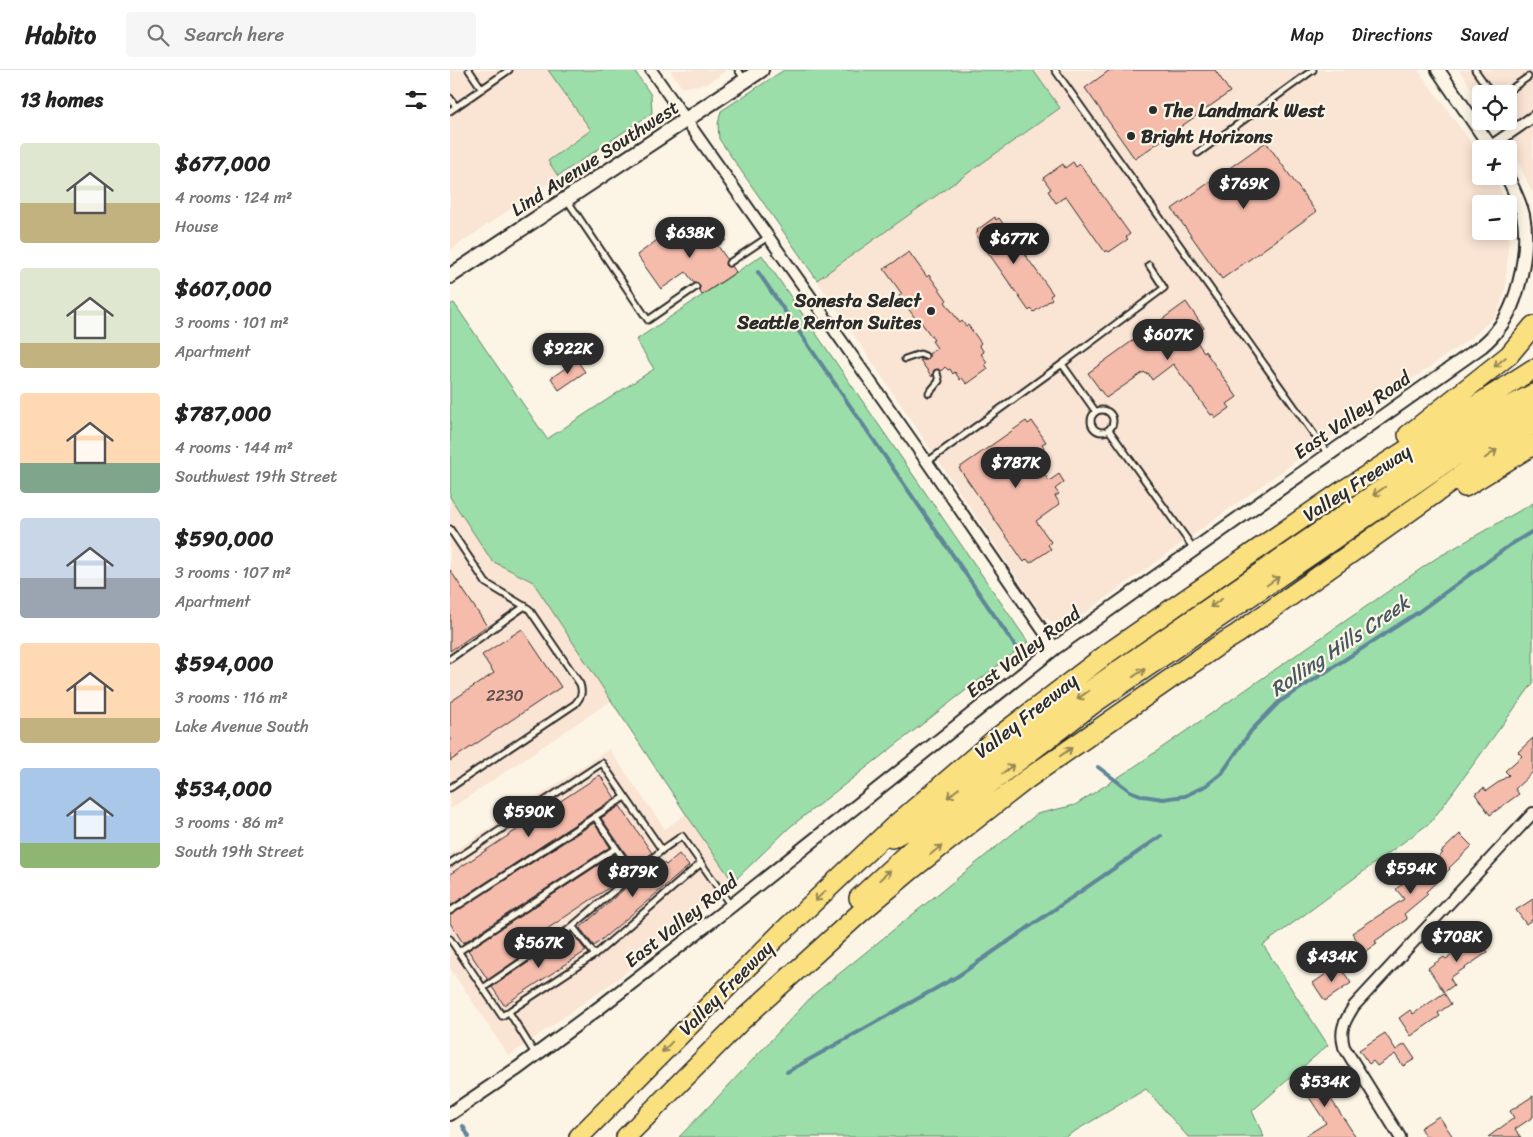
<!DOCTYPE html>
<meta charset="utf-8">
<style>
body{margin:0;font-family:Sriracha,sans-serif;background:#f6f6f6;color:#222;height:100vh;display:flex;flex-direction:column;font-size:19px;white-space:nowrap}
*{box-sizing:border-box;margin:0}
p{font-size:16px;color:#767676}
.icon{flex:none;width:28px;height:28px;fill:none;stroke:currentColor;stroke-width:2;stroke-linecap:round;stroke-linejoin:round}
.map{position:relative;flex:1;overflow:hidden}
.side{display:flex;flex-direction:column;background:#fff;width:450px}
.side>*{flex:none}
.tools{position:absolute;left:1022px;top:15px;display:grid;gap:10px}
.tools a{display:grid;place-items:center;width:45px;height:45px;border-radius:5px;background:#fff;box-shadow:0 2px 12px #0003;font-size:25px}
.price{position:absolute;translate:-50% -42px;padding:0 11px;border-radius:18px;background:#2b2b2b;color:#fff;font-size:16px;line-height:32px;filter:drop-shadow(0 1px 2px #0008)}
.price::after{content:'';position:absolute;left:50%;top:30px;width:15px;height:11px;margin-left:-8px;background:inherit;clip-path:polygon(0 0,100% 0,50% 100%)}
.price.active{background:#222;color:#fff}
ul{padding:0;list-style:none}
li{display:flex;align-items:center;gap:15px;height:125px;padding:0 20px}
li span{display:grid;place-items:center;flex:none;width:140px;height:100px;border-radius:5px;color:#555}
li>.icon{margin-inline-start:auto}
span .icon{width:60px;height:60px;fill:#fffc;stroke-width:1}
li b{font-size:21px}
h2{display:flex;justify-content:space-between;align-items:center;height:60px;padding:0 20px;font-size:21px}
header{display:flex;align-items:center;gap:30px;box-sizing:border-box;height:70px;padding:0 25px;background:#fff;border-bottom:1px solid #e0e0e0}
header strong{font-size:24px}
nav{display:flex;gap:28px;margin-inline-start:auto;font-size:18px}
.search{width:350px;height:45px;background:#f6f6f6;display:flex;align-items:center;gap:12px;box-sizing:border-box;padding:0 18px;border-radius:5px;color:#767676;font-size:19px}
main{display:flex;flex:1;min-height:0}
.map>svg:first-child{display:block}
.built{fill:#fae4d4}
.green{fill:#9cdea9;stroke:#64846a}
.lines{fill:none;stroke-linecap:round;stroke-linejoin:round}
.stream{stroke:#5f8799;stroke-width:4}
.building{fill:#f5bcac;stroke:#2b2b2b}
.service-casing{stroke:#2b2b2b;stroke-width:9}
.minor-casing{stroke:#2b2b2b;stroke-width:14}
.tertiary-casing{stroke:#2b2b2b;stroke-width:16}
.secondary-casing{stroke:#2b2b2b;stroke-width:18}
.motorway-casing{stroke:#2b2b2b;stroke-width:22}
.service{stroke:#fcf5e5;stroke-width:5}
.minor{stroke:#fcf5e5;stroke-width:10}
.tertiary{stroke:#fcf5e5;stroke-width:12}
.secondary{stroke:#fcf5e5;stroke-width:14}
.motorway{stroke:#fbe080;stroke-width:19}
.oneway{stroke:#938656}
.poi-dot{fill:#2b2b2b;stroke:#fcf5e5;stroke-width:2}
.labels{text-anchor:middle;dominant-baseline:central;stroke-width:4.5;stroke-linejoin:round;paint-order:stroke}
.number-label{font-size:16px;fill:#5e4f4b}
.poi-label{font-size:19px;font-weight:bold;fill:#2b2b2b;stroke:#fcf5e5;text-anchor:start}
.street-label{font-size:19px;fill:#2b2b2b;stroke:#fcf5e5}
.water-label{font-size:20px;font-style:italic;fill:#455962;stroke:#fcf5e5}
</style>
<header>
<strong>Habito</strong>
<div class="search"><svg class="icon" aria-label="search" viewBox="0 0 24 24"><circle cx="10" cy="10" r="6"/><path d="M15 15l6 6"/></svg>Search here</div>
<nav><a>Map</a><a>Directions</a><a>Saved</a></nav>
</header>
<main>
<section class="side">
<h2>13 homes<svg class="icon" aria-label="filters" viewBox="0 0 24 24"><path d="M4 7h16M4 17h16"/><circle cx="9" cy="7" r="2"/><circle cx="15" cy="17" r="2"/></svg></h2>
<ul>
<li><span style="background:linear-gradient(#dfe7d0 60%,#c2b280 0)"><svg class="icon" aria-label="home" viewBox="0 0 24 24"><path d="M3 11l9-7 9 7M6 9v11h12V9"/></svg></span><div><b>$677,000</b><p>4 rooms · 124 m²</p><p>House</p></div></li>
<li><span style="background:linear-gradient(#dfe7d0 75%,#c2b280 0)"><svg class="icon" aria-label="home" viewBox="0 0 24 24"><path d="M3 11l9-7 9 7M6 9v11h12V9"/></svg></span><div><b>$607,000</b><p>3 rooms · 101 m²</p><p>Apartment</p></div></li>
<li><span style="background:linear-gradient(#ffd9b3 70%,#7fa58c 0)"><svg class="icon" aria-label="home" viewBox="0 0 24 24"><path d="M3 11l9-7 9 7M6 9v11h12V9"/></svg></span><div><b>$787,000</b><p>4 rooms · 144 m²</p><p>Southwest 19th Street</p></div></li>
<li><span style="background:linear-gradient(#c9d6e8 60%,#9aa5b1 0)"><svg class="icon" aria-label="home" viewBox="0 0 24 24"><path d="M3 11l9-7 9 7M6 9v11h12V9"/></svg></span><div><b>$590,000</b><p>3 rooms · 107 m²</p><p>Apartment</p></div></li>
<li><span style="background:linear-gradient(#ffd9b3 75%,#c2b280 0)"><svg class="icon" aria-label="home" viewBox="0 0 24 24"><path d="M3 11l9-7 9 7M6 9v11h12V9"/></svg></span><div><b>$594,000</b><p>3 rooms · 116 m²</p><p>Lake Avenue South</p></div></li>
<li><span style="background:linear-gradient(#a9c7e8 75%,#8fb573 0)"><svg class="icon" aria-label="home" viewBox="0 0 24 24"><path d="M3 11l9-7 9 7M6 9v11h12V9"/></svg></span><div><b>$534,000</b><p>3 rooms · 86 m²</p><p>South 19th Street</p></div></li>
</ul>
</section>
<div class="map">
<svg width="1083" height="1067" viewBox="0 0 1083 1067">
<rect width="100%" height="100%" fill="#fcf5e5"/>
<filter id="ink" filterUnits="userSpaceOnUse"><feTurbulence type="fractalNoise" baseFrequency=".02" numOctaves="2"/><feDisplacementMap in="SourceGraphic" scale="10" xChannelSelector="R" yChannelSelector="G"/><feConvolveMatrix kernelMatrix="1 2 1 2 8 2 1 2 1" color-interpolation-filters="sRGB"/></filter>
<g filter="url(#ink)">
<!-- built -->
<path class="built" d="M 0,0 L 184,0 L 201,25 L 202,43 L 0,180 Z
M 220,0 L 277,0 L 258,13 L 232,18 Z
M 583,0 L 968,0 L 1031,86 L 1031,106 L 1043,106 L 1054,128 L 1055,134 L 1031,134 L 1031,161 L 1059,161 L 1059,150 L 1060,154 L 1055,221 L 1047,244 L 1025,265 L 850,388 L 632,545 L 604,553 L 593,546 L 367,210 L 610,38 Z
M 1009,0 L 1083,0 L 1083,124 L 1061,76 L 1044,51 L 1059,51 L 1059,24 L 1031,24 L 1031,32 Z
M 0,389 L 162,630 L 0,739 Z
M 159,679 L 215,759 L 236,744 L 283,812 L 169,908 L 59,986 L 0,898 L 0,784 Z"/>
<!-- green -->
<path class="green" d="M 98,0 L 184,0 L 201,25 L 202,43 L 108,106 L 98,91 L 141,60 Z
M 334,0 L 583,0 L 610,38 L 367,210 L 269,69 L 268,54 L 271,41 Z
M 312,185 L 578,572 L 340,757 L 283,812 L 236,744 L 83,512 L 42,491 L 0,427 L 0,235 L 4,233 L 97,369 L 204,299 L 186,270 Z
M 1083,433 L 1083,613 L 981,752 L 813,875 L 878,975 L 802,1041 L 814,1067 L 738,1067 L 696,1019 L 615,1067 L 229,1067 L 266,1029 L 364,924 L 587,744 L 625,735 L 681,699 L 985,489 Z"/>
<g class="lines">
<!-- stream -->
<path class="stream" d="M 308,202 L 566,577
M 648,697 L 680,721 L 693,726 L 713,729 L 735,726 L 757,715 L 772,703 L 801,661 L 829,632 L 967,543 L 1060,475 L 1083,461
M 337,1002 L 508,906 L 711,766
M 13,1056 L 19,1067"/>
</g>
<!-- building -->
<path class="building" d="M 660,0 L 765,0 L 780,22 L 685,89 L 635,18 Z
M 816,72 L 866,142 L 772,209 L 722,139 Z
M 623,92 L 626,97 L 630,94 L 680,164 L 676,167 L 678,169 L 659,182 L 657,180 L 655,182 L 616,126 L 606,133 L 598,121 L 601,119 L 593,108 L 613,94 L 615,98 Z
M 545,147 L 546,150 L 549,148 L 603,224 L 600,226 L 602,229 L 584,242 L 581,239 L 579,241 L 525,164 L 528,162 L 527,160 Z
M 261,148 L 276,170 L 268,176 L 277,189 L 275,195 L 278,197 L 282,196 L 286,202 L 252,225 L 249,220 L 250,217 L 249,214 L 244,213 L 236,202 L 211,219 L 187,185 L 210,168 L 218,178 Z
M 459,182 L 477,207 L 479,205 L 497,230 L 495,232 L 510,253 L 512,251 L 516,256 L 518,255 L 531,273 L 529,275 L 534,282 L 531,284 L 537,292 L 535,294 L 538,299 L 517,314 L 512,308 L 510,310 L 505,302 L 503,304 L 500,299 L 498,300 L 495,297 L 491,301 L 488,299 L 484,300 L 482,307 L 470,290 L 477,290 L 479,287 L 479,284 L 487,278 L 482,271 L 484,270 L 470,251 L 468,252 L 449,226 L 452,224 L 434,199 Z
M 736,232 L 754,258 L 743,266 L 754,282 L 755,281 L 787,327 L 777,334 L 780,338 L 766,348 L 763,344 L 761,345 L 723,294 L 702,310 L 698,303 L 696,304 L 694,302 L 656,328 L 638,303 Z
M 127,290 L 135,302 L 109,320 L 101,308 Z
M 576,351 L 578,354 L 582,351 L 596,372 L 592,374 L 594,378 L 579,389 L 591,407 L 595,405 L 599,411 L 609,404 L 614,412 L 605,419 L 609,424 L 605,426 L 610,434 L 586,451 L 601,472 L 598,475 L 601,479 L 580,493 L 577,489 L 574,492 L 509,398 Z
M 0,500 L 37,556 L 0,581 Z
M 72,559 L 111,617 L 0,691 L 0,632 L 44,603 L 32,585 Z
M 1083,668 L 1083,702 L 1065,719 L 1069,724 L 1040,745 L 1025,724 L 1034,718 L 1036,721 L 1059,705 L 1055,701 L 1072,686 L 1068,682 Z
M 150,705 L 165,728 L 0,836 L 0,804 Z
M 170,736 L 202,783 L 185,797 L 151,748 Z
M 144,753 L 160,777 L 13,873 L 0,853 L 0,845 Z
M 1010,764 L 1022,776 L 999,798 L 1000,799 L 976,822 L 978,824 L 954,844 L 957,849 L 925,871 L 927,874 L 915,882 L 902,863 L 954,829 L 946,819 L 962,805 L 965,808 L 993,783 L 991,782 Z
M 165,784 L 178,803 L 166,813 L 91,863 L 95,870 L 38,910 L 18,880 Z
M 229,784 L 239,796 L 144,876 L 130,858 L 207,790 L 208,791 L 210,790 L 216,795 Z
M 1083,829 L 1083,849 L 1076,854 L 1066,840 Z
M 122,863 L 136,881 L 54,935 L 42,917 Z
M 1028,867 L 1038,882 L 1000,908 L 1004,915 L 994,922 L 978,898 L 994,887 L 996,889 Z
M 889,895 L 901,913 L 875,931 L 863,913 Z
M 994,923 L 1001,934 L 988,943 L 990,946 L 961,966 L 949,948 L 960,940 L 963,944 Z
M 935,963 L 946,980 L 955,974 L 965,989 L 953,996 L 945,984 L 927,996 L 923,991 L 919,994 L 909,980 Z
M 868,998 L 880,1016 L 875,1020 L 906,1067 L 854,1067 L 876,1053 L 849,1012 Z
M 1083,1026 L 1083,1047 L 1065,1059 L 1071,1067 L 1038,1067 L 1064,1048 L 1060,1041 Z
M 989,1046 L 1003,1067 L 976,1067 L 970,1058 Z"/>
<g class="lines">
<!-- service casing -->
<g class="service-casing">
<path id="service" d="M 19,0 L 32,19
M 288,0 L 295,10
M 605,0 L 878,384
M 1025,0 L 1042,24
M 1054,24 L 1078,7
M 0,28 L 6,37
M 0,41 L 59,0
M 748,83 L 863,0
M 117,130 L 198,250 L 246,217
M 279,193 L 318,167
M 455,289 L 470,284 L 475,286
M 479,323 L 489,311 L 487,303
M641 351a11 11 0 1 1 22 0a11 11 0 1 1-22 0Z
M 646,342 L 612,294 L 714,218 L 699,195
M 659,360 L 744,479
M 477,392 L 612,294
M 0,459 L 36,513 L 79,539 L 130,614 C 133,623 131,627 125,634 L 0,718
M 0,589 L 75,536
M 145,747 L 184,804
M 0,793 L 152,693 L 212,780 L 232,766 L 281,836
M 0,841 L 175,727
M 123,857 L 145,885
M 0,869 L 52,946 L 146,884 L 251,793
M 8,882 L 166,778
M 33,918 L 118,860 L 212,780
M 59,942 L 85,984"/>
</g>
<!-- minor casing -->
<g class="minor-casing">
<path id="minor" d="M 201,0 L 477,392 L 605,578
M 1041,76 L 1083,47
M 950,1067 L 894,977 C 889,959 895,951 904,936 L 1083,743"/>
</g>
<!-- tertiary casing -->
<g class="tertiary-casing">
<path id="tertiary" d="M 988,0 L 1042,79
M 0,1044 L 68,998 L 149,938 L 281,836 L 605,578 L 1032,276 C 1038,271 1044,265 1048,259 C 1069,234 1080,177 1073,145 C 1070,132 1063,118 1057,106"/>
</g>
<!-- secondary casing -->
<g class="secondary-casing">
<path id="secondary" d="M 0,206 L 311,0"/>
</g>
<!-- motorway casing -->
<g class="motorway-casing">
<path id="motorway" d="M 958,365 L 1059,285 L 1083,256
M 1015,417 L 1083,375
M 442,768 L 469,753 L 540,692 L 669,600 L 1000,372 L 1025,355 L 1083,324
M 409,828 L 462,779 L 554,702 L 643,634 L 1008,384 L 1032,368 L 1083,341
M 129,1067 L 329,865 L 443,757 L 544,670 L 658,583 L 889,423 L 1083,299
M 176,1067 L 291,951 L 410,843 L 461,800 L 577,709 L 766,577 L 787,564 L 1083,354"/>
</g>
<!-- service -->
<use href="#service" class="service"/>
<!-- minor -->
<use href="#minor" class="minor"/>
<!-- tertiary -->
<use href="#tertiary" class="tertiary"/>
<!-- secondary -->
<use href="#secondary" class="secondary"/>
<!-- motorway -->
<use href="#motorway" class="motorway"/>
</g>
<!-- one-way arrows -->
<defs><path id="oneway-shaft" d="M-6 0H5M1.5-3L5.5 0L1.5 3" fill="none" stroke-width="1.6" stroke-linecap="round" stroke-linejoin="round" transform="scale(1.25)"/></defs>
<g class="oneway">
<use href="#oneway-shaft" transform="translate(1050 292) rotate(140)"/>
<use href="#oneway-shaft" transform="translate(1041 384) rotate(-35)"/>
<use href="#oneway-shaft" transform="translate(929 421) rotate(145)"/>
<use href="#oneway-shaft" transform="translate(823 511) rotate(-35)"/>
<use href="#oneway-shaft" transform="translate(766 533) rotate(145)"/>
<use href="#oneway-shaft" transform="translate(689 603) rotate(-34)"/>
<use href="#oneway-shaft" transform="translate(633 625) rotate(144)"/>
<use href="#oneway-shaft" transform="translate(616 682) rotate(-35)"/>
<use href="#oneway-shaft" transform="translate(558 699) rotate(-38)"/>
<use href="#oneway-shaft" transform="translate(503 723) rotate(140)"/>
<use href="#oneway-shaft" transform="translate(486 780) rotate(-39)"/>
<use href="#oneway-shaft" transform="translate(435 805) rotate(-42)"/>
<use href="#oneway-shaft" transform="translate(370 826) rotate(137)"/>
<use href="#oneway-shaft" transform="translate(217 977) rotate(134)"/>
</g>
</g>
<!-- markers -->
<g class="poi-dot">
<circle cx="703" cy="40" r="5"/>
<circle cx="681" cy="66" r="5"/>
<circle cx="481" cy="241" r="5"/>
</g>
<g class="labels">
<!-- number labels -->
<g class="number-label">
<text x="55" y="625">2230</text>
</g>
<!-- poi labels -->
<g class="poi-label">
<text x="713" y="40">The Landmark West</text>
<text x="691" y="66">Bright Horizons</text>
<text x="471" y="230" text-anchor="end">Sonesta Select<tspan x="471" dy="22">Seattle Renton Suites</tspan></text>
</g>
<!-- street labels -->
<g class="street-label">
<text transform="translate(145 88) rotate(-33)">Lind Avenue Southwest</text>
<text transform="translate(902 345) rotate(-35)">East Valley Road</text>
<text transform="translate(907 413) rotate(-33)">Valley Freeway</text>
<text transform="translate(573 582) rotate(-37)">East Valley Road</text>
<text transform="translate(576 646) rotate(-38)">Valley Freeway</text>
<text transform="translate(231 851) rotate(-38)">East Valley Road</text>
<text transform="translate(276 918) rotate(-45)">Valley Freeway</text>
</g>
<!-- water labels -->
<g class="water-label">
<text transform="translate(890 576) rotate(-34)">Rolling Hills Creek</text>
</g>
</g>
</svg>
<div class="tools">
<a><svg class="icon" aria-label="locate" viewBox="0 0 24 24"><circle cx="12" cy="12" r="6"/><path d="M12 2v4M12 18v4M2 12h4M18 12h4"/></svg></a>
<a>+</a>
<a>−</a>
</div>
<b class="price" style="left:794px;top:140px">$769K</b>
<b class="price" style="left:240px;top:189px">$638K</b>
<b class="price active" style="left:564px;top:195px">$677K</b>
<b class="price" style="left:718px;top:291px">$607K</b>
<b class="price" style="left:118px;top:305px">$922K</b>
<b class="price" style="left:566px;top:419px">$787K</b>
<b class="price" style="left:79px;top:768px">$590K</b>
<b class="price" style="left:961px;top:825px">$594K</b>
<b class="price" style="left:183px;top:828px">$879K</b>
<b class="price" style="left:1007px;top:893px">$708K</b>
<b class="price" style="left:89px;top:899px">$567K</b>
<b class="price" style="left:882px;top:913px">$434K</b>
<b class="price" style="left:875px;top:1038px">$534K</b>
</div>
</main>
